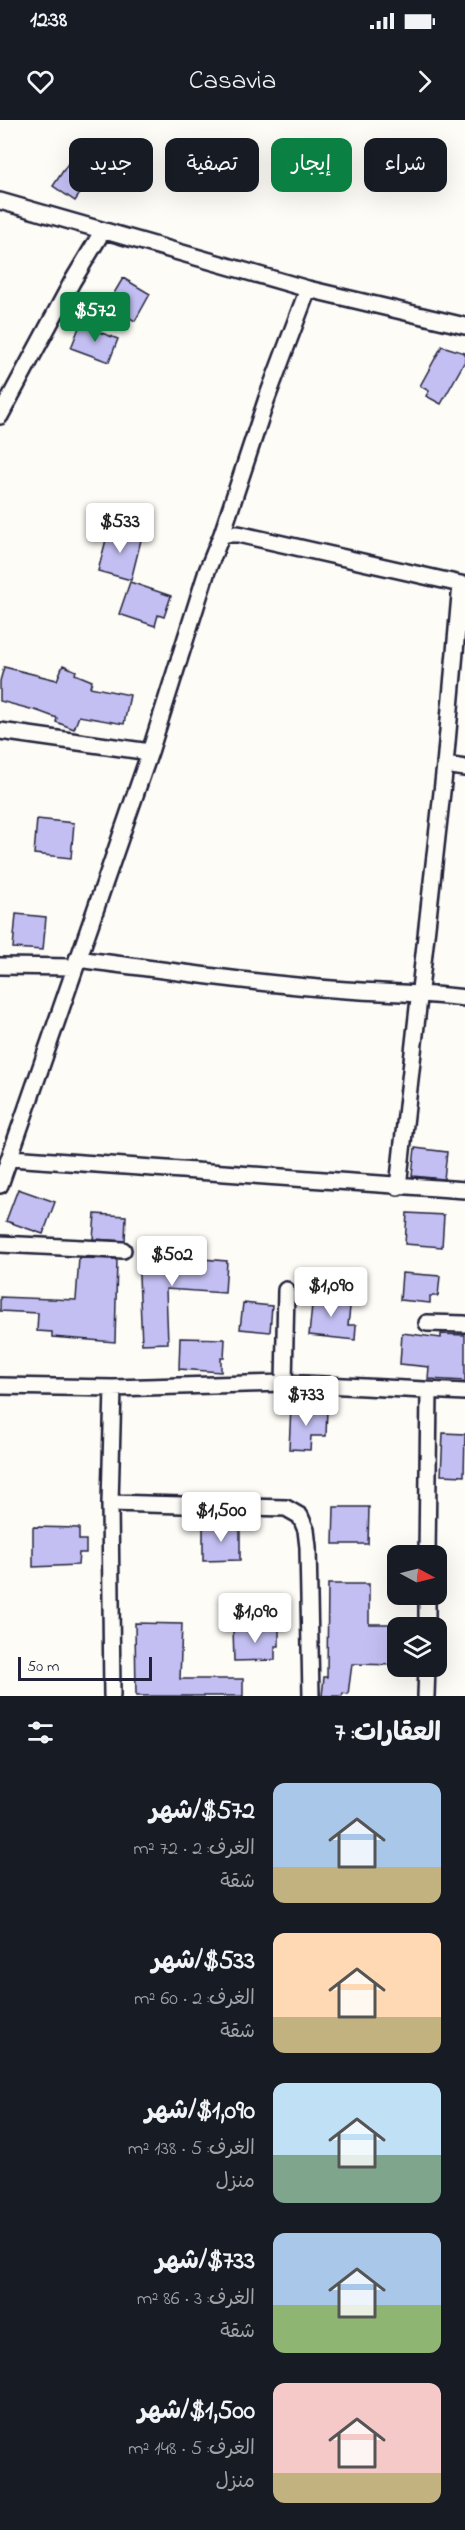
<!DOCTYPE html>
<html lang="ar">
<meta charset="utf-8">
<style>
body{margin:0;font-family:"Indie Flower","Playpen Sans Arabic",sans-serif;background:#242831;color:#f1f3f6;direction:rtl;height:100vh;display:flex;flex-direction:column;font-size:22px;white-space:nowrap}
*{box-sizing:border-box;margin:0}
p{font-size:20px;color:#9ea1a6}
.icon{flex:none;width:33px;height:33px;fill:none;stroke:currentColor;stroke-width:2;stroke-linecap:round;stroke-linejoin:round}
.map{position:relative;height:1576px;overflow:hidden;direction:ltr}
.sheet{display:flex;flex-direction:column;background:#171b24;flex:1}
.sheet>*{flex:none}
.guide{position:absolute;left:18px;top:18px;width:429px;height:54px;direction:rtl;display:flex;gap:12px}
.needle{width:39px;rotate:97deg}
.tools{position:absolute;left:387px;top:1425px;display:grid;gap:12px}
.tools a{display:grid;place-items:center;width:60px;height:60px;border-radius:12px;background:#171b24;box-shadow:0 6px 24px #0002;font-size:30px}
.scale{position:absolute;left:18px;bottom:15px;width:134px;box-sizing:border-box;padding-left:6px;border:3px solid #22223b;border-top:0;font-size:16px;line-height:21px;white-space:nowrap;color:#22223b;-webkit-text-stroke:4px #fdfcf7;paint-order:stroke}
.price{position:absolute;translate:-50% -51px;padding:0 14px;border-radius:6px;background:#fff;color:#222;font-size:20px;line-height:39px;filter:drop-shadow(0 2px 3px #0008)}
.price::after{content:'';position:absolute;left:50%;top:36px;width:18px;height:14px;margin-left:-9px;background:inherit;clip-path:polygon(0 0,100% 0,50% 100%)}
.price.active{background:#0b8043;color:#fff}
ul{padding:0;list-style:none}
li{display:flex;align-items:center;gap:18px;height:150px;padding:0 24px}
li span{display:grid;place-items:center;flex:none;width:168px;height:120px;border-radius:12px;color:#555}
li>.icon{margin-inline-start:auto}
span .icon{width:72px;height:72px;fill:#fffc;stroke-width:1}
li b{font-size:26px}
h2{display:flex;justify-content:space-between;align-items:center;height:72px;padding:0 24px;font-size:26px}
.tag{padding:0 21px;border-radius:12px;background:#171b24;box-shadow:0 6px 24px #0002;font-size:21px;line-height:54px}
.tag.active{background:#0b8043;color:#fff}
.status{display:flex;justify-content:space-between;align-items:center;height:42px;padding:0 30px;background:#171b24;direction:ltr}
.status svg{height:16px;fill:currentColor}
header{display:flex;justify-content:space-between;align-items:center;height:78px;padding:0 24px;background:#171b24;font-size:27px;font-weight:600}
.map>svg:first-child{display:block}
.building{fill:#c3bff2;stroke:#22223b;stroke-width:1.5}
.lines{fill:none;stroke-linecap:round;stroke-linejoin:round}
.minor-casing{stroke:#22223b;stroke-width:20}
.minor{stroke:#fdfcf7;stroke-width:15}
</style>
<div class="status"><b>12:38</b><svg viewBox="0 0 49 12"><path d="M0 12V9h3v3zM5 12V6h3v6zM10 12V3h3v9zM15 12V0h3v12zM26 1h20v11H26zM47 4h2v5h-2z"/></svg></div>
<header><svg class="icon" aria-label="forward" viewBox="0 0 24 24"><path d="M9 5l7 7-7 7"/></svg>Casavia<svg class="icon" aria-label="heart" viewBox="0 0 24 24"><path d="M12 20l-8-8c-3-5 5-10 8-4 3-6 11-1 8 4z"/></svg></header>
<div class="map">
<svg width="465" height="1576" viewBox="0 0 465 1576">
<rect width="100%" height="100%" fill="#fdfcf7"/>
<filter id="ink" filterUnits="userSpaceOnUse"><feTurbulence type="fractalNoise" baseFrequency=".0167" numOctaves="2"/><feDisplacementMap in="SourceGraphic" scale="12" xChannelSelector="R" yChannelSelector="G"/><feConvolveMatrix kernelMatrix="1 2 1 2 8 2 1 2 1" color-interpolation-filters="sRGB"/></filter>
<g filter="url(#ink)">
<!-- building -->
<path class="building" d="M 73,36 L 95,51 L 75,81 L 53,66 Z
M 123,158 L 150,174 L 135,201 L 107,185 Z
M 80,205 L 118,219 L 109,242 L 71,228 Z
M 442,226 L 465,233 L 465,241 L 441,284 L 426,276 L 429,271 L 420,266 Z
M 109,408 L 142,416 L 131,460 L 98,451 Z
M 130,462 L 171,476 L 164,497 L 158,495 L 155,506 L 119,494 Z
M 63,545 L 76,551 L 75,554 L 92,561 L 90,567 L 130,575 L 124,604 L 79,596 L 74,609 L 56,602 L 57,598 L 38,591 L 0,581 L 0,561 L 4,547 L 57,560 Z
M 37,699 L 74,703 L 71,738 L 34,734 Z
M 16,794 L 46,797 L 43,830 L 13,828 Z
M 415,1028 L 447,1032 L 444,1059 L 412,1056 Z
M 18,1069 L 55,1082 L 43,1114 L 6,1101 Z
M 407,1093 L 444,1095 L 442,1127 L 405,1124 Z
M 95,1094 L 126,1096 L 125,1121 L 93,1119 Z
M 138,1133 L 165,1133 L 165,1136 L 227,1141 L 225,1173 L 166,1169 L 168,1223 L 142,1224 Z
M 79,1138 L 117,1139 L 115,1222 L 52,1217 L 52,1212 L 37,1211 L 38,1193 L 0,1191 L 0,1177 L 76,1180 Z
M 402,1153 L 440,1156 L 438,1176 L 430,1176 L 430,1183 L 400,1180 Z
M 313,1175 L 351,1179 L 348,1205 L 356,1205 L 355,1220 L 309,1215 Z
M 243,1183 L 272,1186 L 270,1212 L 240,1209 Z
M 402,1213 L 441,1218 L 441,1214 L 465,1215 L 465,1261 L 428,1259 L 429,1247 L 400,1244 Z
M 180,1218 L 225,1219 L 224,1238 L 221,1238 L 221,1252 L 179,1249 Z
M 291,1287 L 327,1289 L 326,1316 L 311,1316 L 310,1330 L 289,1329 Z
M 443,1313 L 465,1314 L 464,1356 L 441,1355 Z
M 334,1387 L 369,1387 L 368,1424 L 333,1424 Z
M 203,1405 L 240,1405 L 240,1440 L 203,1441 Z
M 33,1407 L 79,1408 L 79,1420 L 86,1420 L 86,1433 L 79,1433 L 78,1445 L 33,1447 Z
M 328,1464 L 369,1464 L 369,1504 L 398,1504 L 398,1545 L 352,1544 L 348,1574 L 343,1573 L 342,1576 L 322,1576 L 324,1557 L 327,1557 Z
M 135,1503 L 182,1504 L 180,1559 L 243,1559 L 243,1576 L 136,1576 Z
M 279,1508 L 279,1526 L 275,1526 L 275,1540 L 234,1541 L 233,1509 Z"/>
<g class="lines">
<!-- minor casing -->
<g class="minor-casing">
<path id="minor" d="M 0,81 L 308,169 L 465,206
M 0,296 L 72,162 L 102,112
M 222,414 L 267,278 L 308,169
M 0,611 L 150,632
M 445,645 L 465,648
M 77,839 C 166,850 256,864 346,870 C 386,873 425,873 465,878
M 0,846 L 74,847
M 11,1038 L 465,1070
M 0,1065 L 150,632 L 207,451 L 222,414 L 238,414 L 465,465
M 398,1067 L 445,645 L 461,464
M 0,1124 L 123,1130
M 427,1203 L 465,1204
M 284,1263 L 286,1170
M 0,1266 L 113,1268 L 284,1263 L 465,1272
M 110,1383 L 286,1388 L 300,1396 L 306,1410 L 308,1427 L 311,1576
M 427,1436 L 429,1271
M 427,1508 L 427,1474
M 112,1576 L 110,1383 L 113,1268
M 426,1576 L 427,1546"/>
</g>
<!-- minor -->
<use href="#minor" class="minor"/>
</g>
</g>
</svg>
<div class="tools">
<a><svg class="needle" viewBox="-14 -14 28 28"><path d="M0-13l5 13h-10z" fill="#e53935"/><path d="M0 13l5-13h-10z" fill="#9ea1a6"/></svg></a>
<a><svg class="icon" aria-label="layers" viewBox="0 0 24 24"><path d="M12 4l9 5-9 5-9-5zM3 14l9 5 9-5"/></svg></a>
</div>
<div class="scale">50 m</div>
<b class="price active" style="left:95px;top:223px">$572</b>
<b class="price" style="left:120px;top:434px">$533</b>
<b class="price" style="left:172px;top:1167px">$502</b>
<b class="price" style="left:331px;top:1198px">$1,090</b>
<b class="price" style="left:306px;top:1307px">$733</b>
<b class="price" style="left:221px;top:1423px">$1,500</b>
<b class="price" style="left:255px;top:1524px">$1,090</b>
<div class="guide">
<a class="tag">شراء</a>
<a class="tag active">إيجار</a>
<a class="tag">تصفية</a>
<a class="tag">جديد</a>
</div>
</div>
<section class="sheet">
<h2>العقارات: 7<svg class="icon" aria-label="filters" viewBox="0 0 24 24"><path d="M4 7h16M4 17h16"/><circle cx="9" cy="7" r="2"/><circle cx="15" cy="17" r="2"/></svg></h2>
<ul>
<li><span style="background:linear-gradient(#a9c7e8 70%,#c2b280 0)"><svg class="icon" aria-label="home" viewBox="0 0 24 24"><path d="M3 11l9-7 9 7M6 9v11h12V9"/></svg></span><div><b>$572/شهر</b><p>الغرف: 2 · 72 m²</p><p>شقة</p></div></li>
<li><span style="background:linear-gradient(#ffd9b3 70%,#c2b280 0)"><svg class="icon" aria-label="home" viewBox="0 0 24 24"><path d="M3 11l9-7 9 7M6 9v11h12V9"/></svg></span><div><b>$533/شهر</b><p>الغرف: 2 · 60 m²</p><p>شقة</p></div></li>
<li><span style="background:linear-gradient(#bfe0f5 60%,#7fa58c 0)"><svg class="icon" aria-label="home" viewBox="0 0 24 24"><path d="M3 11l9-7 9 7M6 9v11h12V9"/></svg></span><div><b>$1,090/شهر</b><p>الغرف: 5 · 138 m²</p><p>منزل</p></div></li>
<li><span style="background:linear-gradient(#a9c7e8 60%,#8fb573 0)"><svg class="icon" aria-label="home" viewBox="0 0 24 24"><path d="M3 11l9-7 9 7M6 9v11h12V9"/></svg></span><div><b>$733/شهر</b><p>الغرف: 3 · 86 m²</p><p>شقة</p></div></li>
<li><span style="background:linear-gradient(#f6c9c9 75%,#c2b280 0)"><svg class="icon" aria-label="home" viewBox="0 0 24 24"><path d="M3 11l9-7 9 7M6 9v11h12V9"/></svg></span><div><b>$1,500/شهر</b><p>الغرف: 5 · 148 m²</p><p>منزل</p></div></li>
</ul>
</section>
